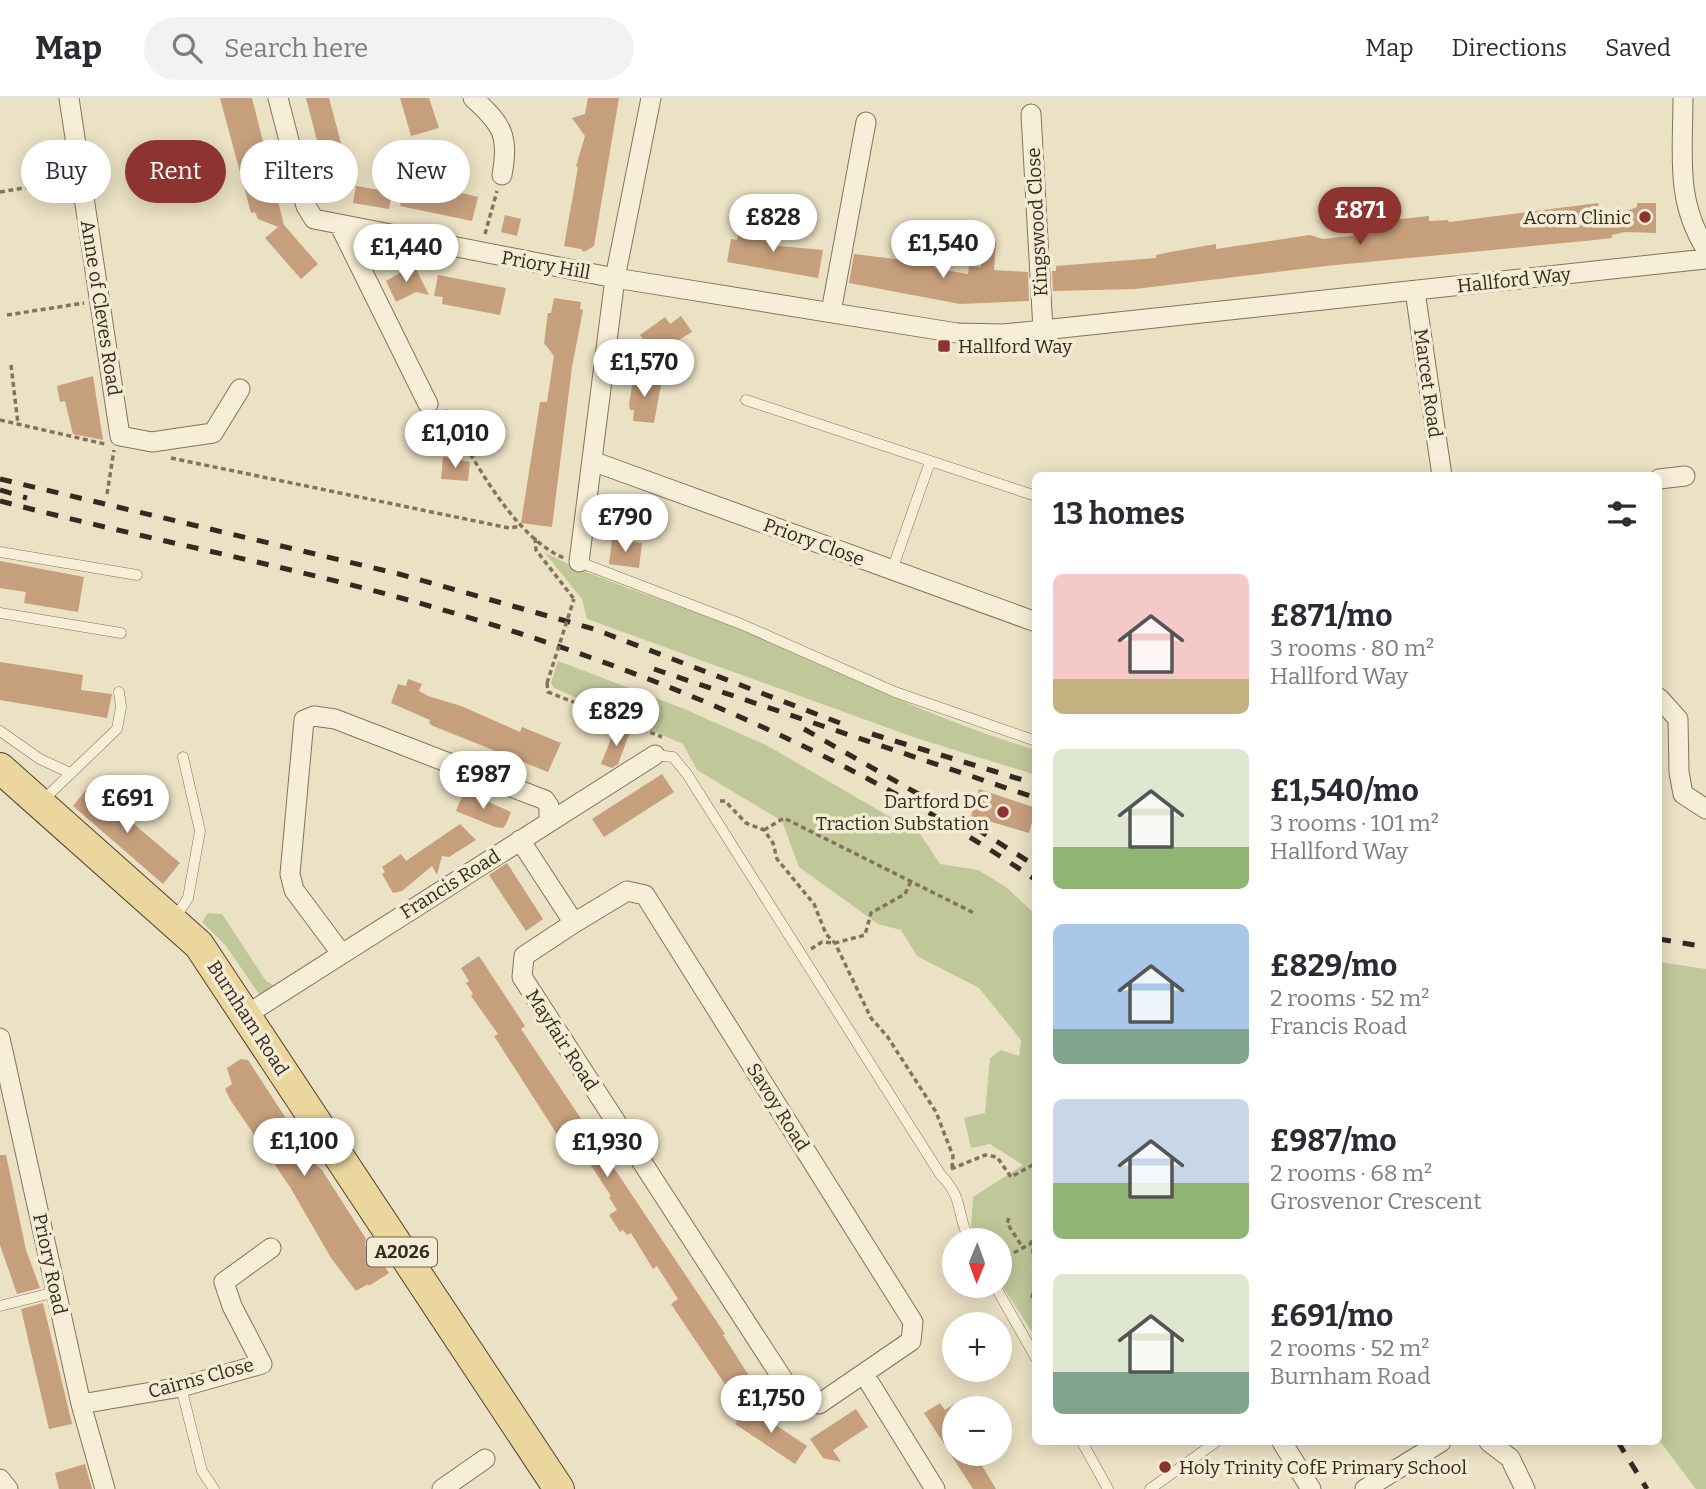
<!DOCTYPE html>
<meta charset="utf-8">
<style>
body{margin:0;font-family:Bitter,serif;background:#f2f2f3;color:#2b2b33;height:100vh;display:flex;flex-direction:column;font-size:26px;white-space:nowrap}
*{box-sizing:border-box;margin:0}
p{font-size:23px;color:#7c7c81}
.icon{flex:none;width:38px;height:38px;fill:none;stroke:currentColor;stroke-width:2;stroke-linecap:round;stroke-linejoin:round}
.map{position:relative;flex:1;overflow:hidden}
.sheet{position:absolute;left:1032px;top:374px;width:630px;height:973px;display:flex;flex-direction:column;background:#fff;border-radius:10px;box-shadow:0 4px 18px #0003}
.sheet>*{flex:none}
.top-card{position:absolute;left:21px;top:42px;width:665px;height:63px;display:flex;gap:14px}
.needle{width:46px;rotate:181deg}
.buttons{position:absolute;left:942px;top:1130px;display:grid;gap:14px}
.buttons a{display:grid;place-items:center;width:70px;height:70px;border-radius:50%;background:#fff;box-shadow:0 4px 18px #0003;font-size:35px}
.price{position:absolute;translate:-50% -60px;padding:0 16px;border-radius:24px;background:#fff;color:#222;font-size:23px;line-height:46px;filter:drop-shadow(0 2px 4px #0008)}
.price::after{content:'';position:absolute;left:50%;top:42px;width:21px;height:16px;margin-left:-10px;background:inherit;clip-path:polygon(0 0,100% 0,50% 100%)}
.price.active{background:#8e3430;color:#fff}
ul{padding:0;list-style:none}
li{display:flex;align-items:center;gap:21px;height:175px;padding:0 21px}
li span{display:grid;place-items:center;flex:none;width:196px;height:140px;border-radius:10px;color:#555}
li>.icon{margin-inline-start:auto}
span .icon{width:84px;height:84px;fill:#fffc;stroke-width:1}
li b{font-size:30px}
h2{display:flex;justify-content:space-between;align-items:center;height:84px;padding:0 21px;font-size:30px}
.chip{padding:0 24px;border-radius:32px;background:#fff;box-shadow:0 4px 18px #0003;font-size:24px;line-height:63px}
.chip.active{background:#8e3430;color:#fff}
header{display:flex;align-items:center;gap:42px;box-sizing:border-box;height:98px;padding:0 35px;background:#fff;border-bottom:2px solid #e1e1e2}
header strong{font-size:33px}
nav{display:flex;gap:38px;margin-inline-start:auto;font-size:24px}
.search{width:490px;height:63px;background:#f2f2f3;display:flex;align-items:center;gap:18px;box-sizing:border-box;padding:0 24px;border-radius:38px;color:#7c7c81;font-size:26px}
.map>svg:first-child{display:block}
.green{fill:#c0c899}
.building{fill:#c69f7c}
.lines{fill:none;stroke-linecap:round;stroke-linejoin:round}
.lane-casing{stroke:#84735c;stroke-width:11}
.street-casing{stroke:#84735c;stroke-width:21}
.primary-casing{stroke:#524130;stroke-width:32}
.path{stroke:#84735c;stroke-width:3.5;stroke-dasharray:5 3.5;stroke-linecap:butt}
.lane{stroke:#f6eed6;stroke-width:10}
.street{stroke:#f6eed6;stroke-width:19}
.primary{stroke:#ebd79e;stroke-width:30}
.rail{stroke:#352a1f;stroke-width:5;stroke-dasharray:12 12;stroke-linecap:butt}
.path-bridge{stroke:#84735c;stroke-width:3.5;stroke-dasharray:5 3.5;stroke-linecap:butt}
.poi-dot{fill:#8e3430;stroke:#f3ebd3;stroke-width:2.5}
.labels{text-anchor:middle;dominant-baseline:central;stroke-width:7;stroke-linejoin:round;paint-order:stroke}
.shield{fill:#f3ebd3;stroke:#6e6455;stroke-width:2}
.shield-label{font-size:18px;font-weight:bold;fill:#352a1f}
.poi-label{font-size:19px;fill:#352a1f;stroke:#f3ebd3;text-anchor:end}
.street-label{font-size:19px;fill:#352a1f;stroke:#f3ebd3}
</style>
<header>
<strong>Map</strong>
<div class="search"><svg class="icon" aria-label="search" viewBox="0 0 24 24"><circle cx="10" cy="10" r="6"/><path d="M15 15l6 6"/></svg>Search here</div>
<nav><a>Map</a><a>Directions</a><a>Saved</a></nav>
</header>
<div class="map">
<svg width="1706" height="1391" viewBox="0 0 1706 1391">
<rect width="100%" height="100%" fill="#ebe1c4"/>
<!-- green -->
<path class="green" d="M 544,454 C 604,485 669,503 732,528 C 833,570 930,621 1036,652 L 1036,677 L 916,640 L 587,521 L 582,501 Z
M 558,563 L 682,610 L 768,648 L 921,737 L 940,766 L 978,772 L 1006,789 L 1036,817 L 1036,1240 L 999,1183 L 999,1143 L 977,1143 L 971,1128 L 973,1099 L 1023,1067 L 990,1046 L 971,1050 L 964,1020 L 985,1015 L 990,960 L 1001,952 L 1019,958 L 1021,942 L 979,890 L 917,858 L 901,832 L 878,826 L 799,769 L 782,723 L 697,672 L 683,646 L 554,590 L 551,585 Z
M 208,815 L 222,816 L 266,883 L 278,890 L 261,899 L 226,848 L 202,824 Z
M 1659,864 L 1706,871 L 1706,1391 L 1696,1391 L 1659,1342 Z"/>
<!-- building -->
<path class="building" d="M 220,0 L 252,0 L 284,127 L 318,166 L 301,181 L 265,140 L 278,129 L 258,121 L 255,114 L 251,115 Z
M 306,0 L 329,0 L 348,71 L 326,77 Z
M 400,0 L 429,0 L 439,30 L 411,38 Z
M 588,0 L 619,0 L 594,148 L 584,154 L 581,151 L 564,148 L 578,69 L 576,68 L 585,38 L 572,20 L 585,16 Z
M 405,84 L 418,87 L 419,84 L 478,99 L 472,123 L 400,108 Z
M 356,88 L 392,94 L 389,111 L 353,105 Z
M 1598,105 L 1599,117 L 1629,112 L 1637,109 L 1637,105 L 1656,105 L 1656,135 L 1625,134 L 1612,137 L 1612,140 L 1595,142 L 1326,168 L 1135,191 L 1053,193 L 1052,173 L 1056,173 L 1056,168 L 1156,160 L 1156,157 L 1170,154 L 1216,146 L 1216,151 L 1310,137 L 1323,141 L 1350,138 L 1374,134 L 1379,132 L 1378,125 L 1392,122 L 1429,118 L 1429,123 L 1448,122 L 1449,124 Z
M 505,117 L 521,121 L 517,138 L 501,134 Z
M 739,129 L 772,134 L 769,147 L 823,152 L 818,180 L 727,164 L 731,141 L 737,142 Z
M 984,143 L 996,144 L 994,172 L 1028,174 L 1029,203 L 960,206 L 849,185 L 854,156 L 935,166 L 934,170 L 968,176 L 969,168 L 981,169 Z
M 410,169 L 415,169 L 429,197 L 416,194 L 396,204 L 386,183 Z
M 438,177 L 506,190 L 500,217 L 442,206 L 443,199 L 434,198 Z
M 554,200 L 581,204 L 580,211 L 583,212 L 572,269 L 552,429 L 521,425 L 540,304 L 547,304 L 554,258 L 544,245 L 548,215 L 551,215 Z
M 681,218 L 692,234 L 647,261 L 638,248 L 644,243 L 640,237 L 665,219 L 670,226 Z
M 93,278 L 97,304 L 103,342 L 73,336 L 65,303 L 60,304 L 57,288 Z
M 634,278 L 656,282 L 656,286 L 661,287 L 654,325 L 633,323 L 634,312 L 630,312 L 629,305 Z
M 443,359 L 470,364 L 468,383 L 441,381 Z
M 612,441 L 642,445 L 639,470 L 609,466 Z
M 0,463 L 84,479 L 78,514 L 24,505 L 26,494 L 0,490 Z
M 0,564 L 83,577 L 81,592 L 112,596 L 107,620 L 0,602 Z
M 408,581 L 422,586 L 419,593 L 428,598 L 461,608 L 520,634 L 522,629 L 561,645 L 548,674 L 433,628 L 429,625 L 430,622 L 391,605 L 398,586 L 406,588 Z
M 616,628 L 630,634 L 618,666 L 612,670 L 601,666 Z
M 662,676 L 674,694 L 604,739 L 592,721 Z
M 89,688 L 180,765 L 163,786 L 73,708 Z
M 979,691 L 1036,710 L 1029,735 L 971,718 Z
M 464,693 L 511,714 L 506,726 L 503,730 L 495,729 L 456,713 Z
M 460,726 L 476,742 L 449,759 L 442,758 L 437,777 L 432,768 L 402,793 L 393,795 L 382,776 L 385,774 L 382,769 L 401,756 L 406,763 Z
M 507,765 L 543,821 L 526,833 L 489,777 Z
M 479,858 L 525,928 L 521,931 L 725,1236 L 723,1237 L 762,1298 L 744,1310 L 729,1286 L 726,1288 L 671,1206 L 678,1201 L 657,1168 L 653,1171 L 631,1135 L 627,1137 L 623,1132 L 620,1134 L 609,1117 L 617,1112 L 609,1099 L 611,1098 L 571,1037 L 562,1044 L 494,938 L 498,936 L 471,898 L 473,896 L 466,885 L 469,883 L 461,870 Z
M 241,961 L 248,962 L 289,1025 L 294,1025 L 293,1030 L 308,1052 L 308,1059 L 322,1072 L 366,1141 L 365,1148 L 372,1150 L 389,1175 L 369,1188 L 368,1186 L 356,1193 L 331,1160 L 290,1089 L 231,1003 L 225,991 L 232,986 L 227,970 Z
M 0,1057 L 6,1057 L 26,1152 L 40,1190 L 17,1196 L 0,1147 Z
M 43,1205 L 72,1326 L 49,1331 L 21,1211 Z
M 940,1305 L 945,1312 L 954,1306 L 954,1356 L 975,1356 L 996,1391 L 973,1391 L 924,1315 Z
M 747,1308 L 807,1348 L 795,1366 L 735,1326 Z
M 856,1311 L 868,1329 L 833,1352 L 841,1364 L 823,1360 L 810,1341 Z
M 85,1366 L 92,1391 L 59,1391 L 55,1375 Z"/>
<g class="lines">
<!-- lane casing -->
<g class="lane-casing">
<path id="lane" d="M 746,302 L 1036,398
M 0,454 L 137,477
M 579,464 L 741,526 L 895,594 L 1036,643
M 892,472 L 930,364
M 0,515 L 121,535
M 0,633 L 40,661 L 70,675
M 655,657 L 673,659 L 687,676 L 940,1076 C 966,1103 955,1115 970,1143
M 41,704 L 117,631 L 121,609 L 119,594
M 175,820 L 188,800 L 200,733 L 183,659
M 995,1188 L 1036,1260
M 0,1208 L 56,1194
M 181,1289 L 202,1373 L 214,1391
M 1082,1344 L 1108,1391
M 1150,1391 L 1216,1344"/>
</g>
<!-- street casing -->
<g class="street-casing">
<path id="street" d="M 69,0 L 120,338 L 152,344 L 213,335 L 240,291
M 278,0 L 306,108 L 314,121 L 615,180 L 957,235 L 1003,236 L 1043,232 L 1706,161
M 473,0 C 503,27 509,38 502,77
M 1683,0 C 1683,56 1675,102 1706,151
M 1031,16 L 1043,232
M 339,126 L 428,306
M 1415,193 L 1442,378
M 831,214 L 866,24
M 592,363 L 1036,524
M 1659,381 L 1685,378
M 579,464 L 615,180 L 651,0
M 1659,600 L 1678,621 L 1679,674 L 1683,696 L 1706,711
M 520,742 L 574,825 L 524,858 L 522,879 L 797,1303 L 819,1306 L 911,1243 L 913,1224 L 645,797 L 627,793 L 574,825
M 341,855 L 294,792 L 290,776 L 304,622 L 314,618 L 335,621 L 545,702 L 549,708 L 549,724
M 246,917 L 655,657
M 0,940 L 81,1306 L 105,1391
M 864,1276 L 935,1391
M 81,1306 L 181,1289 L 262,1266 L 232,1208 L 224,1184 L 271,1150
M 1282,1344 L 1311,1391
M 1489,1344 L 1510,1360 L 1525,1391
M 0,1381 L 8,1391
M 442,1391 L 485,1361
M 1365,1391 L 1441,1344"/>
</g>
<!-- primary casing -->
<g class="primary-casing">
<path id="primary" d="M 0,670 L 199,847 L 559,1391"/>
</g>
<!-- path -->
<path class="path" d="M 0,94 L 65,83
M 485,136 L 497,93
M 7,217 L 84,205
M 11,267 L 18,326
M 445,312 C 472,358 513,439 564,460
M 417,320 L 427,342 L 471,357
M 0,322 L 105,346
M 171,360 L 509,430 L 522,428
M 107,396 L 114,352
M 535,440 L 536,452 L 574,501
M 547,585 L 548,594 L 662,639
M 720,703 L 725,703 L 746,725 L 764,732 L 773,745 L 777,761 L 814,806 L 826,836 L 835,845 L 871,920 L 887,938 L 936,1014 L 953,1058 L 952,1070
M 764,732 L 784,720 L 976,816
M 811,851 L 822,844 L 835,845 L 865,837 L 871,815 L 905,796 L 911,783
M 951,1071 L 985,1057 L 997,1059 L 1011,1079 L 1036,1065
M 1009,1120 L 1007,1125 L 1023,1150
M 1033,1142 L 1033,1156 L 1036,1160
M 999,1163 L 1030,1146 L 1036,1138
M 1036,1187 L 1032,1199 L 1036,1206"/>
<!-- lane -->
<use href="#lane" class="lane"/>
<!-- street -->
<use href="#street" class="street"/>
<!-- primary -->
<use href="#primary" class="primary"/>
<!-- rail -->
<path class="rail" d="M 0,381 L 399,476 L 594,531 L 845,627
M 0,392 L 27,400
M 0,403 C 133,438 269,464 401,500 C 627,562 842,650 1036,782
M 654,571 L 1036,700
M 804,631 L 920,697
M 872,636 L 1036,686
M 956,718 L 1036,768
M 1659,841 L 1706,849
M 1618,1344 L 1647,1391"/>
<!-- path-bridge -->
<path class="path-bridge" d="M 547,585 L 574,501"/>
</g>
<!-- markers -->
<g class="poi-dot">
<circle cx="1645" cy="119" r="7"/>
<rect x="937" y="241" width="14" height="14" rx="3.5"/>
<circle cx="1003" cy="714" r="7"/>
<circle cx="1165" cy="1369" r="7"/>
</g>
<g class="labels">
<!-- shield labels -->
<rect class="shield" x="367" y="1139.5" width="70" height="29" rx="5"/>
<g class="shield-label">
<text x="402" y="1154">A2026</text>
</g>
<!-- poi labels -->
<g class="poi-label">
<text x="1631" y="119">Acorn Clinic</text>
<text x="958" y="248" text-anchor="start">Hallford Way</text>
<text x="989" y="703">Dartford DC<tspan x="989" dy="22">Traction Substation</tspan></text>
<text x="1179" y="1369" text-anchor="start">Holy Trinity CofE Primary School</text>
</g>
<!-- street labels -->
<g class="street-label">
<text transform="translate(1037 124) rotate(-93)">Kingswood Close</text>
<text transform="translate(546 167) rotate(10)">Priory Hill</text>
<text transform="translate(1514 182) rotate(-6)">Hallford Way</text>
<text transform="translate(101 210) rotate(81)">Anne of Cleves Road</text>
<text transform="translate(1428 285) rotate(82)">Marcet Road</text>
<text transform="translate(814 444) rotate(20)">Priory Close</text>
<text transform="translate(450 786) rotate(-32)">Francis Road</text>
<text transform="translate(248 920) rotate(57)">Burnham Road</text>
<text transform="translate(562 942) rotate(57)">Mayfair Road</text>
<text transform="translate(778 1009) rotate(58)">Savoy Road</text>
<text transform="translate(50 1166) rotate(78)">Priory Road</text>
<text transform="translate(201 1280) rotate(-15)">Cairns Close</text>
</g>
</g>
</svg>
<div class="buttons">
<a><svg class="needle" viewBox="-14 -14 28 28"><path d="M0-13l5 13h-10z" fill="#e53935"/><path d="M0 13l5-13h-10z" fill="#7c7c81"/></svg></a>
<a>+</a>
<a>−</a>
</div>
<b class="price active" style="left:1360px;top:149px">£871</b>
<b class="price" style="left:773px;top:156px">£828</b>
<b class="price" style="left:943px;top:182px">£1,540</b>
<b class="price" style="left:406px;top:186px">£1,440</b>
<b class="price" style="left:644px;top:301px">£1,570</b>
<b class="price" style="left:455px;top:372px">£1,010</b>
<b class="price" style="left:625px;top:456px">£790</b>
<b class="price" style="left:616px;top:650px">£829</b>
<b class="price" style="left:483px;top:713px">£987</b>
<b class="price" style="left:127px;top:737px">£691</b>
<b class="price" style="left:304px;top:1080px">£1,100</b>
<b class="price" style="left:607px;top:1081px">£1,930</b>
<b class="price" style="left:771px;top:1337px">£1,750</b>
<div class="top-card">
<a class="chip">Buy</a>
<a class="chip active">Rent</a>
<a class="chip">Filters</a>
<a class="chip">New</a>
</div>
<section class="sheet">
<h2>13 homes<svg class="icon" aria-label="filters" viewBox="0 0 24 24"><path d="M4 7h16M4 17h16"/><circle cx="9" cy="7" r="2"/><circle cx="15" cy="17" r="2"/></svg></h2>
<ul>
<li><span style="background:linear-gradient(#f6c9c9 75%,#c2b280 0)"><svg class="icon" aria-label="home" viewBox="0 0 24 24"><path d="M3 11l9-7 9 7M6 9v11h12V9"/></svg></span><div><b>£871/mo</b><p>3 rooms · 80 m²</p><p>Hallford Way</p></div></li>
<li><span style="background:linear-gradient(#dfe7d0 70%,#8fb573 0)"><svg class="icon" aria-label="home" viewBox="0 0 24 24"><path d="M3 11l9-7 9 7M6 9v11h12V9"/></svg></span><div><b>£1,540/mo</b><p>3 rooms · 101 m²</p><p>Hallford Way</p></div></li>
<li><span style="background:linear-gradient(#a9c7e8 75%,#7fa58c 0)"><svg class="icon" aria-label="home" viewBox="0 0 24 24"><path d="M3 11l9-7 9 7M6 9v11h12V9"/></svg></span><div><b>£829/mo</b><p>2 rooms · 52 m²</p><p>Francis Road</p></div></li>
<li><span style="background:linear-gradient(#c9d6e8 60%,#8fb573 0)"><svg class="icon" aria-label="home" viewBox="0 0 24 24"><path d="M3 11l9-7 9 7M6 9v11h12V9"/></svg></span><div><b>£987/mo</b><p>2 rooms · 68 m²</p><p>Grosvenor Crescent</p></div></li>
<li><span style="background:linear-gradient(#dfe7d0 70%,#7fa58c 0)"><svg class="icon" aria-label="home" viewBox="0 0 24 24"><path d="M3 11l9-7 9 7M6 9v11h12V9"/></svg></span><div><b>£691/mo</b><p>2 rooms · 52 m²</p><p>Burnham Road</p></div></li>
</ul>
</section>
</div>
